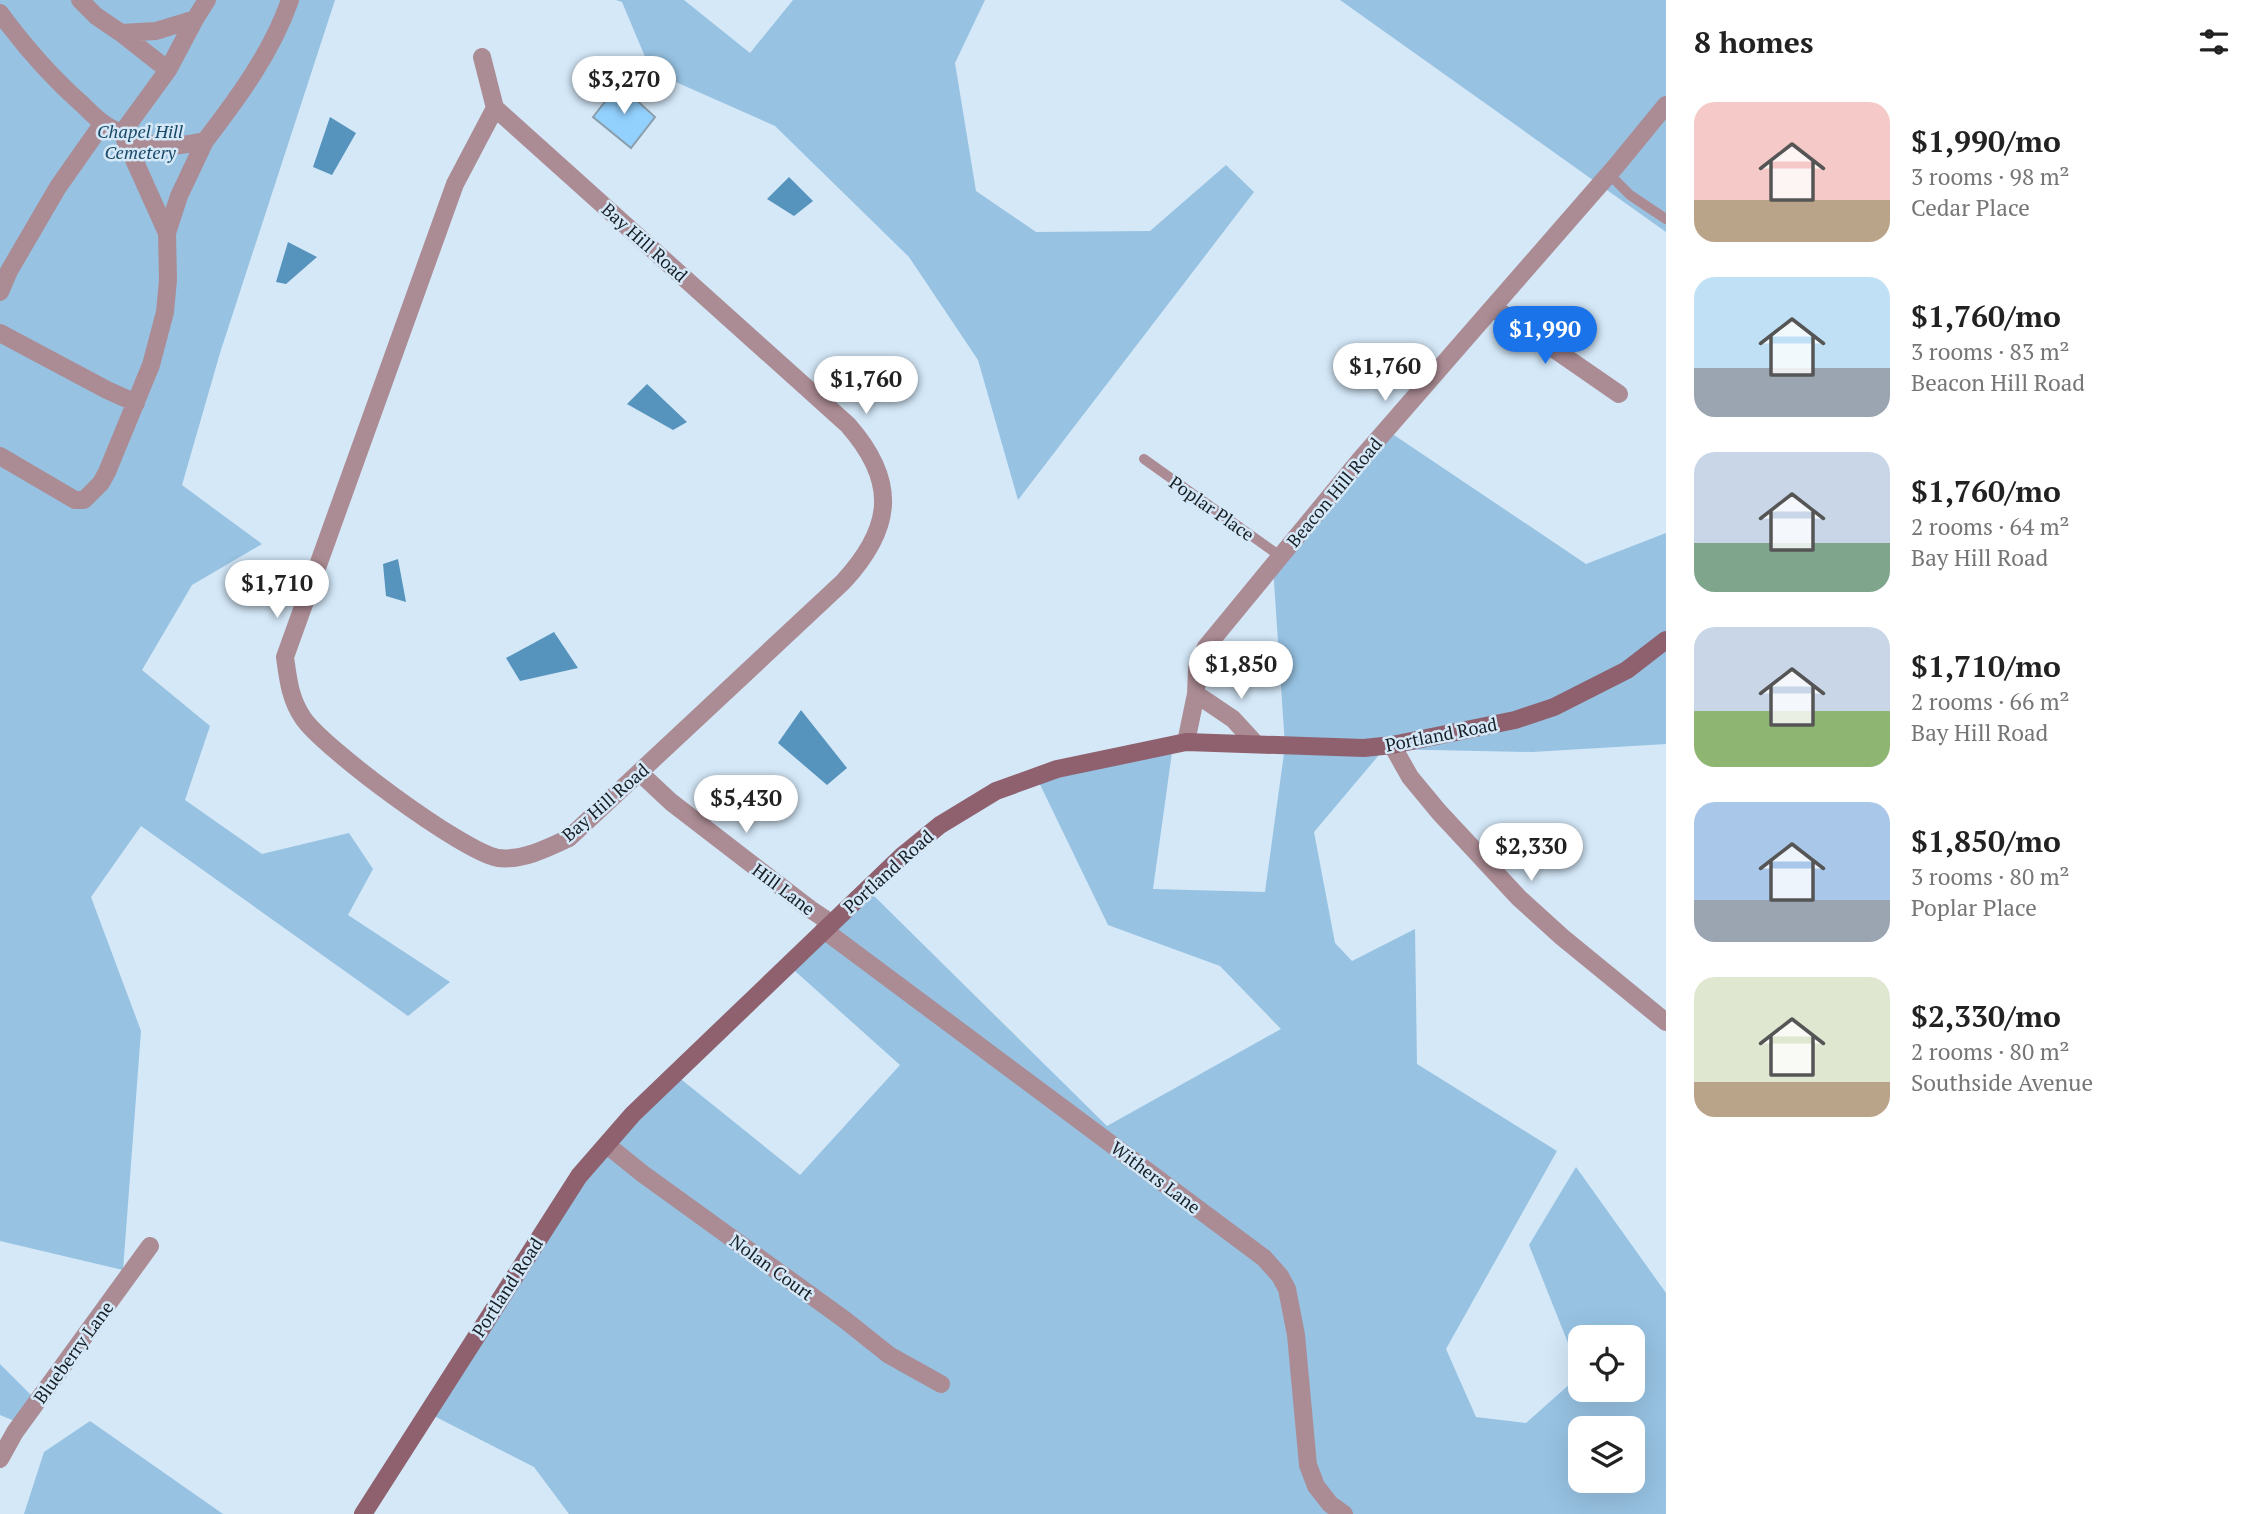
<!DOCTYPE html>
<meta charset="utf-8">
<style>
body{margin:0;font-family:"PT Serif",serif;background:#f2f2f2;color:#222;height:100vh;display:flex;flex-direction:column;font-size:26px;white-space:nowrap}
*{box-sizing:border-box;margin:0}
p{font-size:23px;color:#767676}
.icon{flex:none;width:38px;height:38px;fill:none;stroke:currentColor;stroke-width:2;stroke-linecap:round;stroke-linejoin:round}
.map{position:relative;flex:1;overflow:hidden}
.details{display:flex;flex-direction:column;background:#fff;width:595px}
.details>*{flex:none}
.fabs{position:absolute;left:1568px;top:1325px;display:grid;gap:14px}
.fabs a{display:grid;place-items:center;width:77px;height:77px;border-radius:14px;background:#fff;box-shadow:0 7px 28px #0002;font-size:35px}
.price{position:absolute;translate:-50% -60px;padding:0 16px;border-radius:24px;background:#fff;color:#222;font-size:23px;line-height:46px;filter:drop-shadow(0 2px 4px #0008)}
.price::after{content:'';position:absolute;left:50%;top:42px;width:21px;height:16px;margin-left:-10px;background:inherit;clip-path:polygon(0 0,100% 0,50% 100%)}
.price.selected{background:#1a73e8;color:#fff}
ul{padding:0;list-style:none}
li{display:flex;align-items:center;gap:21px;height:175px;padding:0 28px}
li span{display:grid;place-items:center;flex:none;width:196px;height:140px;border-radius:21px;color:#555}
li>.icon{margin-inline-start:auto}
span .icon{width:84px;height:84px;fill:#fffc;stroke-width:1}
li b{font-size:30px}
h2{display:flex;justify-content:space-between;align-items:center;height:84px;padding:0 28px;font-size:30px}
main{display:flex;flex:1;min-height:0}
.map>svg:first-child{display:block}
.green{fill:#97c2e2;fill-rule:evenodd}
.water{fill:#5694be}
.building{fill:#92d1fe;stroke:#8b9eac;stroke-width:2}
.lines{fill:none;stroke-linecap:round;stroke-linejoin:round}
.lane{stroke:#ac8c94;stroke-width:10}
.street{stroke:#ac8c94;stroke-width:18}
.secondary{stroke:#8f616e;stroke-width:18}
.labels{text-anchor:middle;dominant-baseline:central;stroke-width:5;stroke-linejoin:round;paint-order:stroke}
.park-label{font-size:18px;font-style:italic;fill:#1a4a68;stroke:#d4e8f8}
.street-label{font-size:18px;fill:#181f25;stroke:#d4e8f8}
</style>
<main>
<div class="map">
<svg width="1666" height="1514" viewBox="0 0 1666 1514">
<rect width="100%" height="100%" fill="#d4e8f8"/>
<!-- green -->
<path class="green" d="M 0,0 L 335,0 L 220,353 L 182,485 L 262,544 L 192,585 L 142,670 L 210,726 L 185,800 L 262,854 L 349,833 L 373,869 L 348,915 L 450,982 L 408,1016 L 141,826 L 91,897 L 141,1031 L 123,1270 L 0,1241 Z
M 616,0 L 684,0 L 750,53 L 793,0 L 985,0 L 955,63 L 976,191 L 1036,232 L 1150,231 L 1226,165 L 1254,192 L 1018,500 L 978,360 L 909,257 L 775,126 L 651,71 L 622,2 Z
M 1340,0 L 1666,0 L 1666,232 Z
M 1391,433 L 1586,564 L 1666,533 L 1666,744 L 1532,752 L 1384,749 L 1314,832 L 1335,943 L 1352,961 L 1415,929 L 1417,1064 L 1557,1151 L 1446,1349 L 1476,1417 L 1526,1423 L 1580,1375 L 1580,1390 L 1633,1390 L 1633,1337 L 1580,1337 L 1580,1373 L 1529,1245 L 1576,1167 L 1666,1293 L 1666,1514 L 569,1514 L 534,1467 L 430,1414 L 588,1160 L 677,1076 L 800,1175 L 900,1065 L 786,963 L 865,887 L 1107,1126 L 1281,1029 L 1220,966 L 1108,925 L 1033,770 L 1173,745 L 1153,889 L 1265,892 L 1285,746 L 1273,567 ZM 1580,1428 L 1633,1428 L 1633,1480 L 1580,1480 Z
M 0,1364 L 38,1402 L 17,1422 L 0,1415 Z
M 90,1421 L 223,1514 L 24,1514 L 44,1452 Z"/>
<!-- water -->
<path class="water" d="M 330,117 L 356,133 L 332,175 L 313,167 Z
M 789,177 L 813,201 L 794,216 L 767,199 Z
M 288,242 L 317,257 L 286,284 L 276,282 Z
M 647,384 L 687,422 L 673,430 L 627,404 Z
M 398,559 L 406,602 L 386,596 L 383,564 Z
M 554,632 L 578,668 L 520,681 L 506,658 Z
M 801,710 L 847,768 L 827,785 L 778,743 Z"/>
<!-- building -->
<path class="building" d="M 619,84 L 655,117 L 631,148 L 593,117 Z"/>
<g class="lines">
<!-- lane -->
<path class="lane" d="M 1609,174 L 1630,195 L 1666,219
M 1144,459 L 1280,556"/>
<!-- street -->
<path class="street" d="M 80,0 L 96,16 L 121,33 L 168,70
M 0,13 C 25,47 51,77 83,105 C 95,117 106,128 122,133 L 167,233 L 168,280 L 165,312 L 151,365 L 107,472 L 101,483 L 84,500 L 75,500 L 0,456
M 195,19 L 168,70 L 122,133 C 154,150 171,148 205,141 C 238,98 272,52 290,0
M 121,33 L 156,31 L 195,19 L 207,0
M 482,57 L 495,108
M 495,108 L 848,425 C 898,482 893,528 843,582 L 569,838 C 548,848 522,861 498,858 C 463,852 323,748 303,718 C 290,699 288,679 285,657 L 455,184 Z
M 167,233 L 179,196 L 205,141
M 0,292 L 9,271 L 58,187 L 103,123
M 1493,307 L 1619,394
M 0,333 L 107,390 L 136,403
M 1196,694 L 1233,719 L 1256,744
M 1186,742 L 1196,694 L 1197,669 L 1206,647 L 1359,461 L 1616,166 L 1666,105
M 1392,745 L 1410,777 L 1439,812 L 1519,898 L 1562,937 L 1666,1022
M 640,773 L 671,802 L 810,909 L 831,923
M 824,930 L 1264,1258 L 1280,1276 L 1287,1289 L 1296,1335 L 1308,1465 L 1316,1486 L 1330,1504 L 1344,1514
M 607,1145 L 643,1174 L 845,1320 L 889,1355 L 941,1384
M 0,1459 L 15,1432 L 150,1246"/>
<!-- secondary -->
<path class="secondary" d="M 363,1514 L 579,1176 L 633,1114 L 902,856 L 940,825 L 996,791 L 1057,769 L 1186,742 L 1364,748 L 1392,745 L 1515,720 L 1554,707 L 1627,670 L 1666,640"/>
</g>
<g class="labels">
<!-- park labels -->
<g class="park-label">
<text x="140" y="131">Chapel Hill<tspan x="140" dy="21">Cemetery</tspan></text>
</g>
<!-- street labels -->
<g class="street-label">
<text transform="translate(645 242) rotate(42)">Bay Hill Road</text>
<text transform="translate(1334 492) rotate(-50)">Beacon Hill Road</text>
<text transform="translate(1212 508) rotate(35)">Poplar Place</text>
<text transform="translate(1441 734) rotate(-11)">Portland Road</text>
<text transform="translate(605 802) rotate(-41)">Bay Hill Road</text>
<text transform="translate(888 871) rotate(-42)">Portland Road</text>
<text transform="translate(784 889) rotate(37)">Hill Lane</text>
<text transform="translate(1156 1177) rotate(37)">Withers Lane</text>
<text transform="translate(772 1267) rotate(36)">Nolan Court</text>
<text transform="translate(507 1287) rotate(-57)">Portland Road</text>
<text transform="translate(73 1352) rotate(-54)">Blueberry Lane</text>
</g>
</g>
</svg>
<div class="fabs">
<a><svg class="icon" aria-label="locate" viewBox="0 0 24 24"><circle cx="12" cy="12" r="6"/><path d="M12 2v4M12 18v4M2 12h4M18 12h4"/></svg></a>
<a><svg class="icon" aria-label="layers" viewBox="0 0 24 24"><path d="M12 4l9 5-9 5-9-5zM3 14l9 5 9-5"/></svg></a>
</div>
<b class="price" style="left:624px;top:116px">$3,270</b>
<b class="price selected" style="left:1545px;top:366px">$1,990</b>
<b class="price" style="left:1385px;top:403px">$1,760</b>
<b class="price" style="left:866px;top:416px">$1,760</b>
<b class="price" style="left:277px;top:620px">$1,710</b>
<b class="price" style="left:1241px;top:701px">$1,850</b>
<b class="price" style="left:746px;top:835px">$5,430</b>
<b class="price" style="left:1531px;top:883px">$2,330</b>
</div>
<section class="details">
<h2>8 homes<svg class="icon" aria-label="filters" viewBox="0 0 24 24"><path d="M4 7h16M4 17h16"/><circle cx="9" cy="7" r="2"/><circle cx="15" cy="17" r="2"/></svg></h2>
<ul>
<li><span style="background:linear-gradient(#f6c9c9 70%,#b9a48a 0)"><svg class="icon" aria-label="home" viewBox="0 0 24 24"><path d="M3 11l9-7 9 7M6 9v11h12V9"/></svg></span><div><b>$1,990/mo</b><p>3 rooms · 98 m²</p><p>Cedar Place</p></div></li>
<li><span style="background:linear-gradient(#bfe0f5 65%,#9aa5b1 0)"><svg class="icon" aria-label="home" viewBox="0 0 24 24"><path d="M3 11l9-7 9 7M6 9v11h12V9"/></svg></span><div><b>$1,760/mo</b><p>3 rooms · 83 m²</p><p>Beacon Hill Road</p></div></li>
<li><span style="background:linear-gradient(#c9d6e8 65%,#7fa58c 0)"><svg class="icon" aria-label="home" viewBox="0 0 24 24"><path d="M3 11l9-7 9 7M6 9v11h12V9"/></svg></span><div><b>$1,760/mo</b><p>2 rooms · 64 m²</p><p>Bay Hill Road</p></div></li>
<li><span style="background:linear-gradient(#c9d6e8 60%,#8fb573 0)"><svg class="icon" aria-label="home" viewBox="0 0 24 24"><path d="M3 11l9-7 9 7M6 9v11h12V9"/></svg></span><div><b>$1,710/mo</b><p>2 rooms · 66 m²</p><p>Bay Hill Road</p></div></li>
<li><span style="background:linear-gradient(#a9c7e8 70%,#9aa5b1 0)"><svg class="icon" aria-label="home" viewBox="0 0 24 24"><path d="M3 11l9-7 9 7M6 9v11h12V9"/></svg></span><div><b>$1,850/mo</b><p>3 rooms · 80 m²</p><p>Poplar Place</p></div></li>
<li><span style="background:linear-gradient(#dfe7d0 75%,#b9a48a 0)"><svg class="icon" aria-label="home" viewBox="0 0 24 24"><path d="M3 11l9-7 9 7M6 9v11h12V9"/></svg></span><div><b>$2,330/mo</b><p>2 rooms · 80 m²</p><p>Southside Avenue</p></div></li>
</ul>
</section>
</main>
